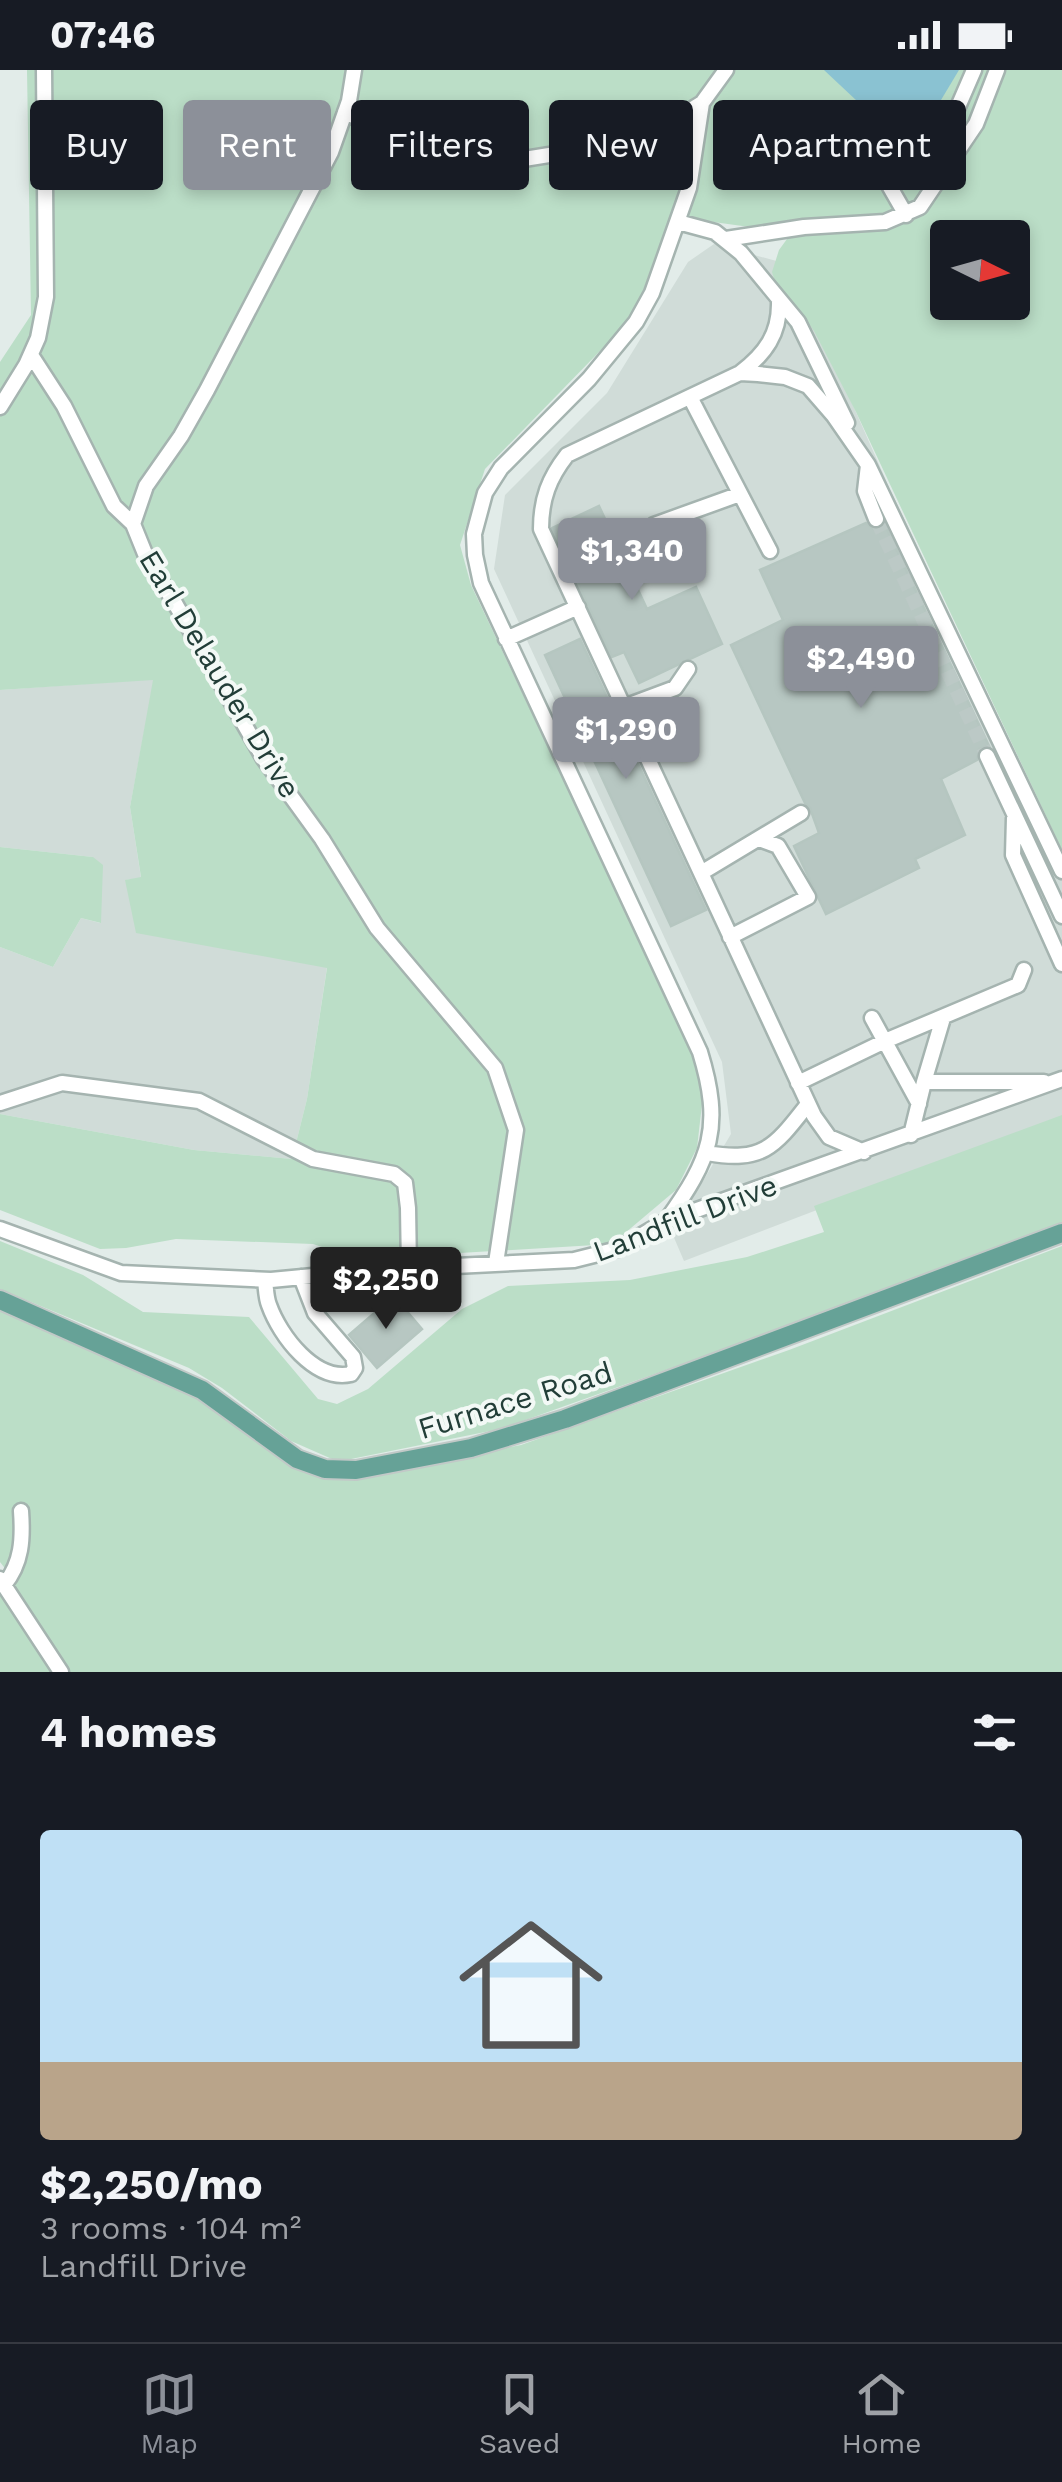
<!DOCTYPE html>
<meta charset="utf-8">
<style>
body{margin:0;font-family:"Work Sans",sans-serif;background:#242831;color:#f1f3f6;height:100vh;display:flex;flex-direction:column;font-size:38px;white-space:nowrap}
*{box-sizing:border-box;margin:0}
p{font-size:32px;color:#9ea1a6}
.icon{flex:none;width:55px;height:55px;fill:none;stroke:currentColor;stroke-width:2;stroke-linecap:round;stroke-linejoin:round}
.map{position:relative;height:1602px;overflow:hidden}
.sheet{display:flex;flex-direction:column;background:#171b24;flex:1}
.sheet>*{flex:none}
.guide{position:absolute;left:30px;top:30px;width:1002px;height:90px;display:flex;gap:20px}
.needle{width:65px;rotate:95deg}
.controls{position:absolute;left:930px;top:150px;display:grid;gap:20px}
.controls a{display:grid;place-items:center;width:100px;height:100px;border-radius:10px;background:#171b24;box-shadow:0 5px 15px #0003;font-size:50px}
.price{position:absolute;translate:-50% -85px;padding:0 22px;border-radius:10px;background:#8c9099;color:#fff;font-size:32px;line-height:65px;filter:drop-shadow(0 2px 5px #0008)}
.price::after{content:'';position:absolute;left:50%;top:60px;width:30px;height:22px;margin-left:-15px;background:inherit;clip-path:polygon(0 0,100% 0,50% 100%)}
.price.current{background:#222;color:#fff}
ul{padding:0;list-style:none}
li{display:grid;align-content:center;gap:20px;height:530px;padding:0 40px}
li span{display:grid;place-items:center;height:310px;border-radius:10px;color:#555}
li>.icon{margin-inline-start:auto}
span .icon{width:180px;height:180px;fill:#fffc;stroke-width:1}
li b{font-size:42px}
h2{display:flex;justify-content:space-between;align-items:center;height:120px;padding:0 40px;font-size:42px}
.tag{padding:0 35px;border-radius:10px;background:#171b24;box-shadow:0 5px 15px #0003;font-size:35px;line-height:90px}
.tag.current{background:#8c9099;color:#fff}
.status{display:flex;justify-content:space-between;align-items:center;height:70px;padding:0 50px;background:#171b24;direction:ltr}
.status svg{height:28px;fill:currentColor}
.dock{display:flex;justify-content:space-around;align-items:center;height:140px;border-top:2px solid #363941;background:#171b24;font-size:28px;color:#9ea1a6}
.dock a{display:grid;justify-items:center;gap:5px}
.dock .current{color:#8c9099}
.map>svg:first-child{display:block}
.built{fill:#d0dcd8}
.green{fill:#bbdec7;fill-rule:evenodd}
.water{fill:#8ac2d2}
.building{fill:#b7c7c2;stroke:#b5c6c0;stroke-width:2.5}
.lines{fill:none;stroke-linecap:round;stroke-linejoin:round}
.minor-tunnel{stroke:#bcc9c6;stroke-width:14;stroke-dasharray:14 7;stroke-linecap:butt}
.minor-casing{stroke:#a5b4b0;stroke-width:19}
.major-casing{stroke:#c1c9c7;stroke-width:22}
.minor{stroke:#fff;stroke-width:14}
.major{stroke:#66a297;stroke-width:18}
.labels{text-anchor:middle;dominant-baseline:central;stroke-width:8;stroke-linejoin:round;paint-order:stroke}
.street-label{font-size:30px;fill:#223e38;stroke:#f3f9f6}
</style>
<div class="status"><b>07:46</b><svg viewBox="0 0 49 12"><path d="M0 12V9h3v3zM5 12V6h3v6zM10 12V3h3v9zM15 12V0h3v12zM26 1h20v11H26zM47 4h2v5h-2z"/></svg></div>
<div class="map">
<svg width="1062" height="1602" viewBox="0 0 1062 1602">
<rect width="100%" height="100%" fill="#e2ece9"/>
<!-- built -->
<path class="built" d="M 714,174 L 791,195 L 889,417 L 1062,780 L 1062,1046 L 684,1191 L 672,1163 L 731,1064 L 722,992 L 494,499 L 505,425 L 607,323 L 688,192 Z
M 154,609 L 130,737 L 141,808 L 126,810 L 327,897 L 307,1029 L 292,1089 L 194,1080 L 0,1044 L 0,877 L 53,897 L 81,848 L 100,853 L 93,787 L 0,777 L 0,620 Z"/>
<!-- green -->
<path class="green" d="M 27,0 L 1062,0 L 1062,780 L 856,342 L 814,261 L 797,237 L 777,218 L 772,202 L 779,180 L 787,169 L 801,164 L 670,146 L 634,246 L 485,399 L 460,475 L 471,515 L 705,1008 L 697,1078 L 676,1120 L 612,1174 L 358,1189 L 313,1174 L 176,1169 L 126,1178 L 100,1179 L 0,1140 L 0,1044 L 194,1080 L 292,1089 L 307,1029 L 327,898 L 136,863 L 125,810 L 141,807 L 130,737 L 153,610 L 0,620 L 0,292 L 31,245 ZM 948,168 L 1012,168 L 1012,232 L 948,232 Z
M 0,777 L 93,787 L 103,795 L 101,853 L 81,848 L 53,897 L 0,877 Z
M 1062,1045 L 1062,1154 L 764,1265 L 500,1359 L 351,1389 L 332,1389 L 291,1371 L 222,1318 L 189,1298 L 0,1219 L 0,1171 L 83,1205 L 143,1242 L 249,1247 L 318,1329 L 337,1334 L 368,1319 L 462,1239 L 508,1216 L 630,1210 L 747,1187 L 824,1162 L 814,1136 Z
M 1062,1176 L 1062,1602 L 0,1602 L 0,1520 L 15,1511 L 0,1492 L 0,1237 L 52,1258 L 206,1333 L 291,1394 L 363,1406 L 521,1375 L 789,1280 Z"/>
<!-- water -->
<path class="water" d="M 824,0 L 959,0 L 923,60 L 903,68 L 890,62 Z"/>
<!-- building -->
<path class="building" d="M 599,436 L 647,539 L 696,517 L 722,574 L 639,613 L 624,582 L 612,587 L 552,458 Z
M 866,453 L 875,460 L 885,455 L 989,676 L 979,679 L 977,690 L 941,709 L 965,765 L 915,789 L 919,798 L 826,844 L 794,776 L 819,763 L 810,738 L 805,733 L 731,575 L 783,550 L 760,500 Z
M 580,569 L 706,840 L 671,856 L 545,585 Z
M 394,1226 L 422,1259 L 377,1298 L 349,1265 Z"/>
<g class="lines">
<!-- minor-tunnel -->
<path class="minor-tunnel" d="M 876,449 L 987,686"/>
<!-- minor casing -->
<g class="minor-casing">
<path id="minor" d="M 354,0 L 349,31 L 331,82 L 207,320 L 181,366 L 146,416 L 133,454 L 150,496 L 172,528 L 264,689 L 322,769 L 377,858 L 495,998 L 516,1060 L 496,1193
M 786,41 L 827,51 L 847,82 L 887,112 L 906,145
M 345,42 L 458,96 L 493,94 L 642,70 L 702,33
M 946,101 L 941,76 L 974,0
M 678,152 L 715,162 L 741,183 L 798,252 L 847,353
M 726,169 L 804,157 L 885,152 L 920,137 L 976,54 L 997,0
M 31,285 L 64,336 L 114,436 L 133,454
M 740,303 C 765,284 780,264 779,231
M 690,327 L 770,481
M 0,337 L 26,295 L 38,268 L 46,227 L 44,0
M 868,395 L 1062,801
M 637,491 L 639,471 L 654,455 L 740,424
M 506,569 L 578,537
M 624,637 L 675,618 L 688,599
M 987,686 L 1062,846
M 1014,748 L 1013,785 L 1062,894
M 701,803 L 801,743
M 730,867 L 808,827 L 778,776 L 759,769
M 872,948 L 919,1034
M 924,1012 L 943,948
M 798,1013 L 885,971 L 1018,915 L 1024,900
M 0,1033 L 62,1013 L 199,1031 L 313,1089 L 394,1104 L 405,1113 L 408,1138 L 409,1198
M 911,1065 L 924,1012 L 1044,1012
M 864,1082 L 829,1067 L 814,1046 L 541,459 C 541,429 549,408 567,385 L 740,303 L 758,304 L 785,307 L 808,316 L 834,346 L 868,395 L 865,421 L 876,449
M 707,1083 C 764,1093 775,1076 808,1034
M 666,1151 C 711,1089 723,1057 700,982 L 481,513 L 475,485 L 474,464 L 485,423 L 501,398 L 589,309 L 636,252 L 652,223 L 689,118 L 702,33 L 726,0
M 0,1159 L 121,1203 L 271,1210 L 376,1200 L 574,1190 L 618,1179 L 666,1151 L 1062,1009
M 265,1210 C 266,1218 266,1228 269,1235 C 280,1266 315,1312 351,1304 L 355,1298 L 353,1287 L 315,1243 L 301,1207
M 0,1509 L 61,1602
M 4,1515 C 22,1493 23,1469 21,1441"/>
</g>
<!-- major casing -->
<g class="major-casing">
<path id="major" d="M 0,1230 L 202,1320 L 297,1389 L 325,1399 L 356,1400 L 471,1378 L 565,1349 L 1062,1163"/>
</g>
<!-- minor -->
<use href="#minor" class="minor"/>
<!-- major -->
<use href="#major" class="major"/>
</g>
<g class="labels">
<!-- street labels -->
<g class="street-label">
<text transform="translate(220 604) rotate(59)">Earl Delauder Drive</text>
<text transform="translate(685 1148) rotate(-21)">Landfill Drive</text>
<text transform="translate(515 1330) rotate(-17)">Furnace Road</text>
</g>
</g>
</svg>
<div class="controls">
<a><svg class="needle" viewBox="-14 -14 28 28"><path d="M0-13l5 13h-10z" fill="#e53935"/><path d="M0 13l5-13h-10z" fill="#9ea1a6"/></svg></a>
</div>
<b class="price" style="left:632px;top:533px">$1,340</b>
<b class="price" style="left:861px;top:641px">$2,490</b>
<b class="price" style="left:626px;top:712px">$1,290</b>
<b class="price current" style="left:386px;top:1262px">$2,250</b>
<div class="guide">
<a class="tag">Buy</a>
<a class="tag current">Rent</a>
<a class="tag">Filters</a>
<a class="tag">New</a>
<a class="tag">Apartment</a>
</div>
</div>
<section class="sheet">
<h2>4 homes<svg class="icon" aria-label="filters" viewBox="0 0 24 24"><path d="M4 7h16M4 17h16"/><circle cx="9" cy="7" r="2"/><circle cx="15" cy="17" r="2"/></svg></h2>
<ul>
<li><span style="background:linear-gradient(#bfe0f5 75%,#b9a48a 0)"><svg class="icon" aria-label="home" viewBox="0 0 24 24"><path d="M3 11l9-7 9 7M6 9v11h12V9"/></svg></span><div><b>$2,250/mo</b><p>3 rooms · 104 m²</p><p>Landfill Drive</p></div></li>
</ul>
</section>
<nav class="dock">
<a class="current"><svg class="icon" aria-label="map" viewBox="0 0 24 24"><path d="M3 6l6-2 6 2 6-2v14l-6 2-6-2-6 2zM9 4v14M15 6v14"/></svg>Map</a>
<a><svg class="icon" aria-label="saved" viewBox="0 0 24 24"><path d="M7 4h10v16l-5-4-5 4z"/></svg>Saved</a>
<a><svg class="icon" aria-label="home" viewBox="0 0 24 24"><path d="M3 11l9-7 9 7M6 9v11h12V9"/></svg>Home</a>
</nav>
